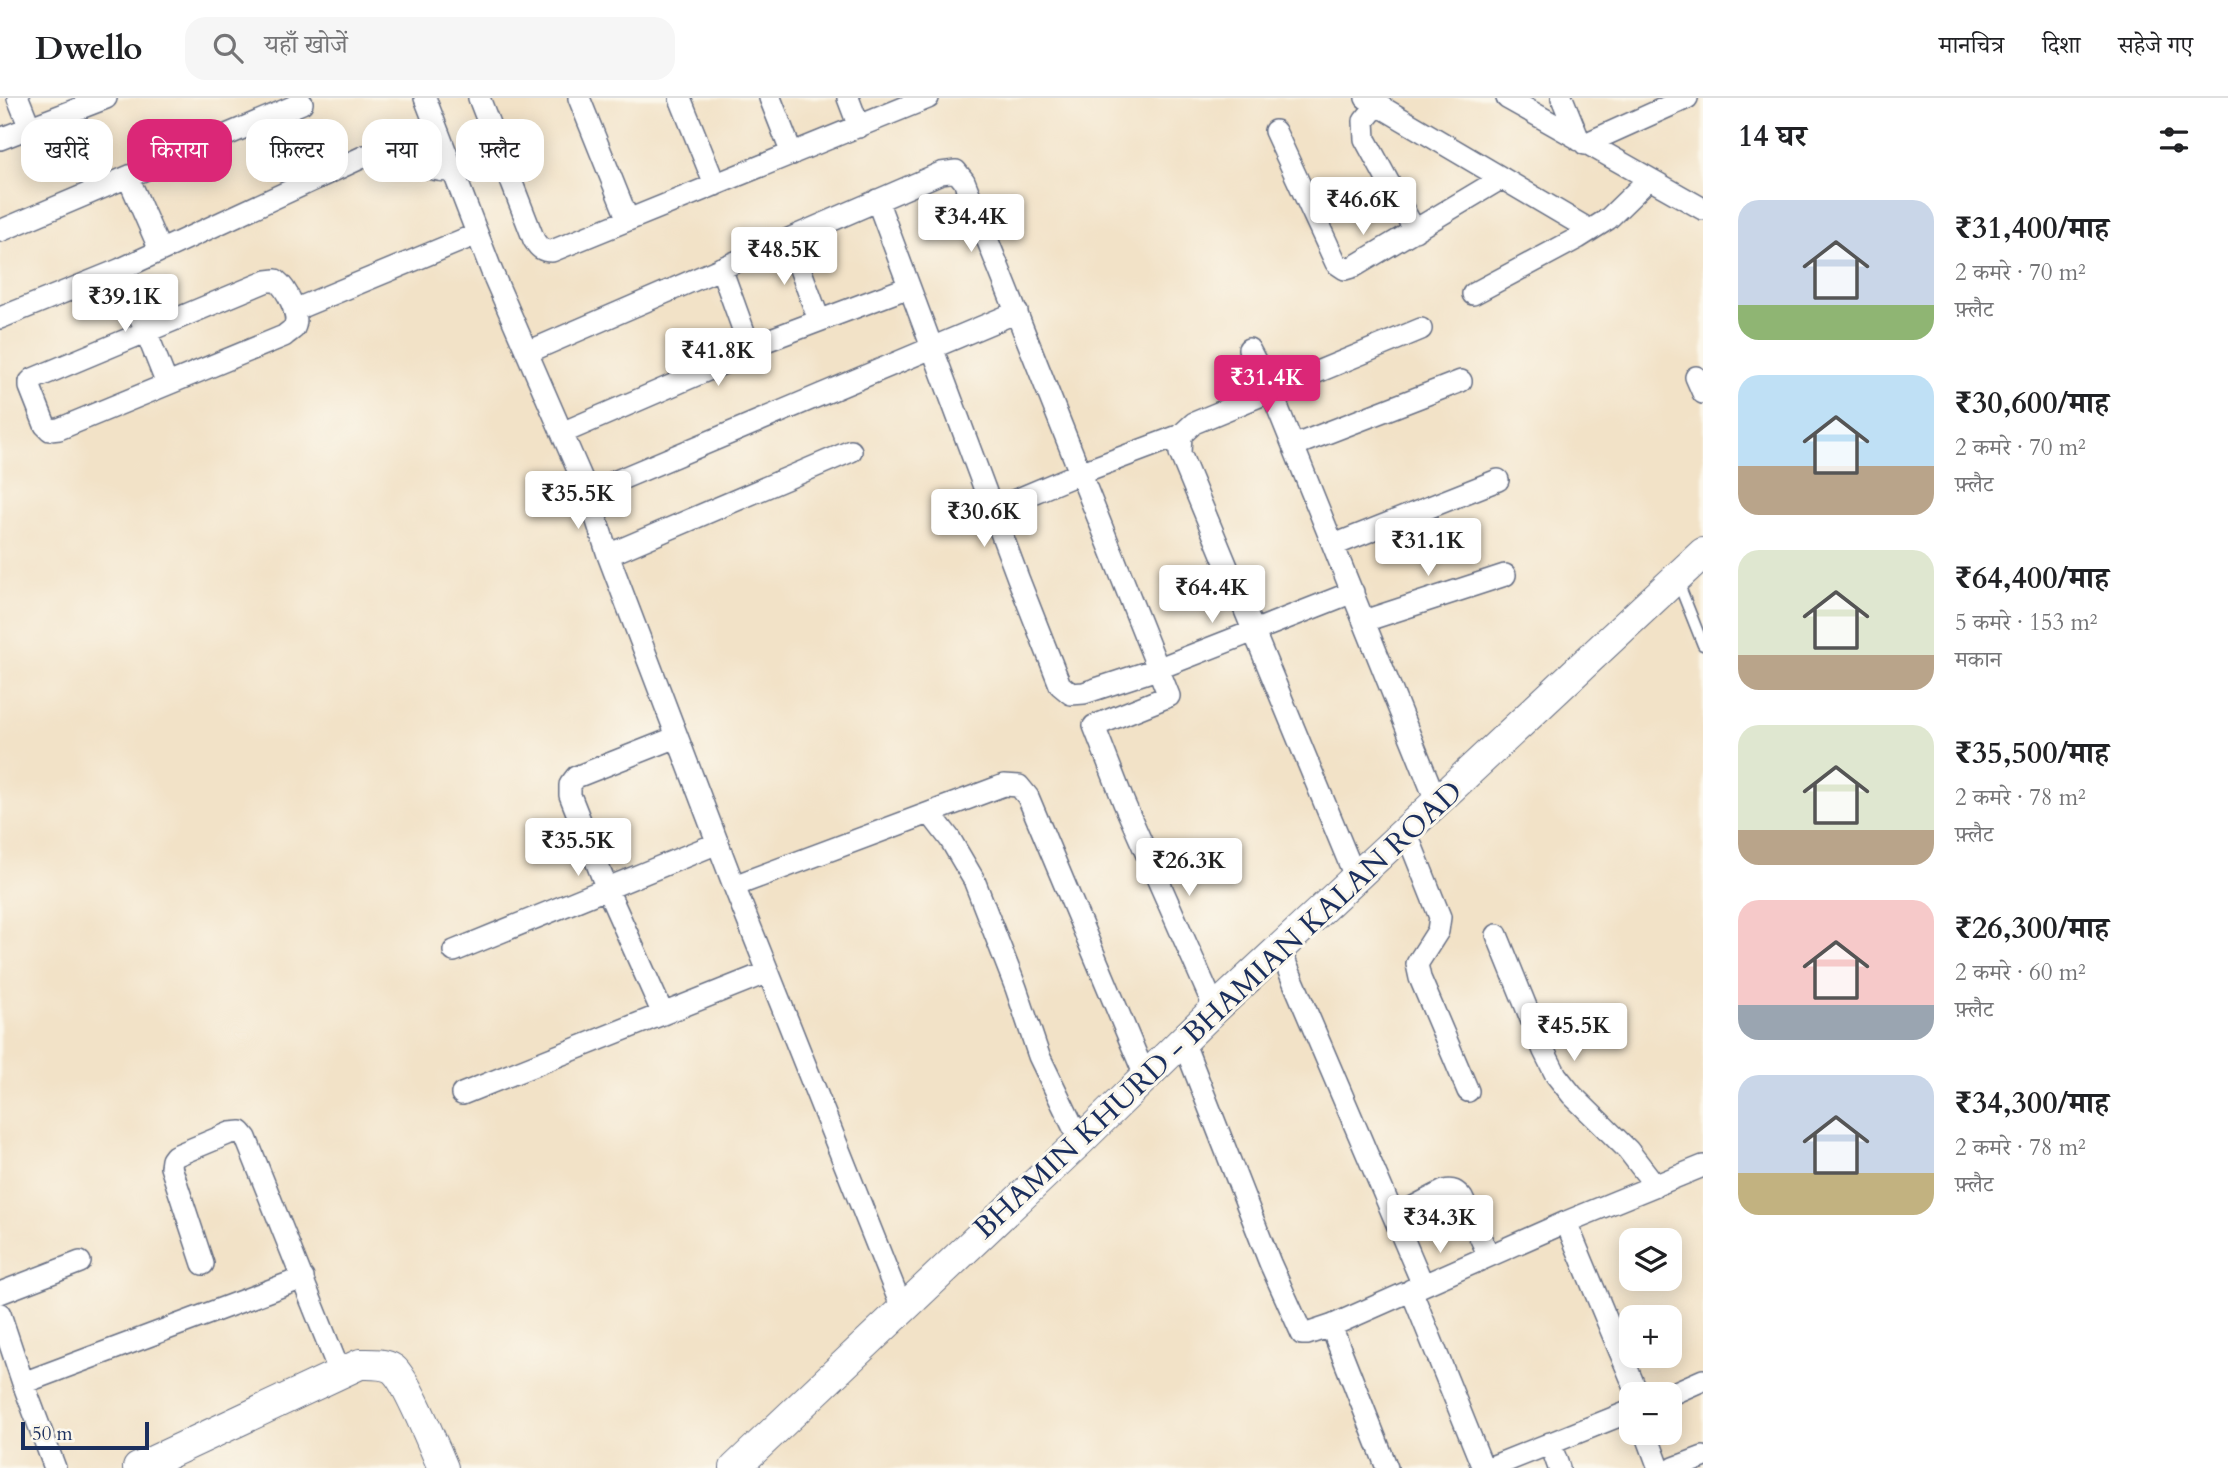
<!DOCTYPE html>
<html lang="hi">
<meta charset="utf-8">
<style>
body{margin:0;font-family:Cardo,"Noto Serif Devanagari",serif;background:#f6f6f6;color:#202124;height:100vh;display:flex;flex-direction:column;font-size:26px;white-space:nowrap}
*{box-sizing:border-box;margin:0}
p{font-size:23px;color:#757577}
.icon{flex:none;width:38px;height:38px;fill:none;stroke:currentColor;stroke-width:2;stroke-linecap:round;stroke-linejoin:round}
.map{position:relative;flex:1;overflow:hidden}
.sheet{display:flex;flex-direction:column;background:#fff;width:525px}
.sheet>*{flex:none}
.hud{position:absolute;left:21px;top:21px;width:665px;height:63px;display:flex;gap:14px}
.fabs{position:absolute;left:1619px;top:1130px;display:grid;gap:14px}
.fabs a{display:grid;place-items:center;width:63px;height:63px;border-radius:14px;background:#fff;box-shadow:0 4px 18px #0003;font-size:35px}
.scale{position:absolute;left:21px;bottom:18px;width:128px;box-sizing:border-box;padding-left:7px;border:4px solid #1b2f5e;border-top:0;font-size:19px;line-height:24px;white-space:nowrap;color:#1b2f5e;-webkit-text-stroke:5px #fbf7ec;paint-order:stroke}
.price{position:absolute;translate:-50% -60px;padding:0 16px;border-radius:7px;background:#fff;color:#222;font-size:23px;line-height:46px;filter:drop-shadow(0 2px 4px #0008)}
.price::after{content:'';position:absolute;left:50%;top:42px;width:21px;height:16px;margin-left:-10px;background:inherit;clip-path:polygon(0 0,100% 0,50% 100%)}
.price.current{background:#db2777;color:#fff}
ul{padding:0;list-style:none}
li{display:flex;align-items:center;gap:21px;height:175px;padding:0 35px}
li span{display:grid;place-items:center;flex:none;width:196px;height:140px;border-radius:21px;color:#555}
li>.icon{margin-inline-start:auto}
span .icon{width:84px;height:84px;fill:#fffc;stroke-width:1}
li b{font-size:30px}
h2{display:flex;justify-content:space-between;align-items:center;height:84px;padding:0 35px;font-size:30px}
.pill{padding:0 24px;border-radius:21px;background:#fff;box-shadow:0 4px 18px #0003;font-size:24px;line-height:63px}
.pill.current{background:#db2777;color:#fff}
header{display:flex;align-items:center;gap:42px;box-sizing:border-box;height:98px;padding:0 35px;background:#fff;border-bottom:2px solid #e0e0e0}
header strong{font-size:33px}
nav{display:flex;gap:38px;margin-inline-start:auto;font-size:24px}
.search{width:490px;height:63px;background:#f6f6f6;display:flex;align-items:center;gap:18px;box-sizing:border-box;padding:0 24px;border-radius:21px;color:#757577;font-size:26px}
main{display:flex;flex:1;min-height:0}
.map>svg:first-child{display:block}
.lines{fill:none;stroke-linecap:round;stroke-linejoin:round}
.lane-casing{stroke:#666e83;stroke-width:13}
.street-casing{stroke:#666e83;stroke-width:24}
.secondary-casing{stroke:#666e83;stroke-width:32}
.lane{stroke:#fff;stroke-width:10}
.street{stroke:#fff;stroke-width:21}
.secondary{stroke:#fff;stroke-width:30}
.labels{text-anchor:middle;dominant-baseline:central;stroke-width:6;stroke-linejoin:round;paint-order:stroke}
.street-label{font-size:30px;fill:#1b2f5e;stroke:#fbf7ec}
</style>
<header>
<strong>Dwello</strong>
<div class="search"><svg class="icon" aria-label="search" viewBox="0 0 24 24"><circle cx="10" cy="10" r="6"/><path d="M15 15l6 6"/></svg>यहाँ खोजें</div>
<nav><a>मानचित्र</a><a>दिशा</a><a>सहेजे गए</a></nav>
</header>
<main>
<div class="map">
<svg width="1703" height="1370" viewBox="0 0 1703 1370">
<rect width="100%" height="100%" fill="#fbf7ec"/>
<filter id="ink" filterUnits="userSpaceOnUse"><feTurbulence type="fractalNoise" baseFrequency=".0143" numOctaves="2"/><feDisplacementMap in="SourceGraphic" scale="14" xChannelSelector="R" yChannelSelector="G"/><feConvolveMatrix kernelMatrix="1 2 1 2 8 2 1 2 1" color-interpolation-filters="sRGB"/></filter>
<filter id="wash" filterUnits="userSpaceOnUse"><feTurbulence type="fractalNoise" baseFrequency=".00686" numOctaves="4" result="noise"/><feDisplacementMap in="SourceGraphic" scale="28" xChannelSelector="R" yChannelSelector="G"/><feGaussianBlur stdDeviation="1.57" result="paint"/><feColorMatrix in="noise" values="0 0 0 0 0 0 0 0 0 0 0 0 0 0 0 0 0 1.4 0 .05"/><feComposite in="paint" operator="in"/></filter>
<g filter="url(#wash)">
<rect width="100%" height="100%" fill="#f2e2c7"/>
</g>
<g filter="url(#ink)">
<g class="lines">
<!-- lane casing -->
<g class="lane-casing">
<path id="lane" d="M 1678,484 L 1703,547"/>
</g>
<!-- street casing -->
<g class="street-casing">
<path id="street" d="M 18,0 L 30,30
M 425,0 L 492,174 L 588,395 L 608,457 L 734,788 L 902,1210
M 479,0 L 534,142 C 539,150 542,153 552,153 L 928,0
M 579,0 L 628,122
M 680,0 L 715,87
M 770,0 L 792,56
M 848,0 L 859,29
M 1366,0 L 1590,132
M 1507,0 L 1703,111
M 1562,0 L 1579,42
M 1377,7 L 1364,23 L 1365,41 L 1415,133
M 1275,33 L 1336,165 L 1345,171 L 1355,168 L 1502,80
M 0,41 L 106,0
M 1585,46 L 1687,0
M 128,79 L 160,152
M 877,102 L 1018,480 L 1060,587 L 1071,596 L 1084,595 L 1157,571 L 1353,494
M 0,133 L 302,5
M 789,141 L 819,222
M 121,171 L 167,286
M 276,182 C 286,190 301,217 294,230 C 293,231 285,237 284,238 L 59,331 L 50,332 L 45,327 L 30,289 L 30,284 L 33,281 L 267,183 Z
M 1473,196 L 1578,140 L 1608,121 L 1649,81
M 294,212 L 477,136
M 0,220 L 121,171 L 365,58 C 372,57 380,54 387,55 C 413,58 422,74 452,73
M 747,250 L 909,189
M 1249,251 L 1271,293 L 1437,705
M 528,254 L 941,75 L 956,73 L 964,83 L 1169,598 L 1094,628 L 1124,705 L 1215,911
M 1696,279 L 1703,295
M 562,335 L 740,258 L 747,250 L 747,242 L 721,170
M 1293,348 L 1461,283
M 588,395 L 1017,214
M 992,412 L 1080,375 L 1181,337
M 1334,447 L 1498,382
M 608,457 L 851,353
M 1364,523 L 1505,477
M 930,715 L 950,741 L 974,782 L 1016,890 L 1039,958 L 1080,1043
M 1406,734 L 1440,819 L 1438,833 L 1417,866 L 1420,880 L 1468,993
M 1356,781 L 1180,355 L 1181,337 L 1194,325 L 1421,231
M 734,788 L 1004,687 L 1019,688 L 1028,699 L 1145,978
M 1497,837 L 1544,953 L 1556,977 L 1572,997 L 1628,1052 L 1655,1087
M 1280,852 L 1423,1187
M 454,853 L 718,745
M 663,916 L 607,791 L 570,697 L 570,687 L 576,679 L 677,639
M 1183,943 L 1270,1165 L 1302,1236 L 1307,1236 L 1331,1228 L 1566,1124 L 1703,1068
M 462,996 L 768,874
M 1394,1119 L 1444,1093 C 1453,1091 1456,1093 1462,1100 L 1489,1158
M 1566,1124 L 1638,1297
M 203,1166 L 171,1069 L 172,1062 L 175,1058 L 230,1035 L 241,1034 L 246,1040 L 340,1275
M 1411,1192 L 1483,1370
M 0,1195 L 80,1164
M 0,1216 L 23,1285 L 55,1370
M 1331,1228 L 1387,1370
M 23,1285 L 303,1180
M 1669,1297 L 1703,1282
M 1646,1335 L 1659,1370
M 1550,1345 L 1559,1370
M 1489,1370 L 1631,1313
M 1674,1370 L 1703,1359"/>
</g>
<!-- secondary casing -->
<g class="secondary-casing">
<path id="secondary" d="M 138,1370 L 360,1266 C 371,1266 384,1265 393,1271 C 406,1281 435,1351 443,1370
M 735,1370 L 1080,1043 L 1215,911 L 1703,455"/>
</g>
<!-- lane -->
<use href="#lane" class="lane"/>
<!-- street -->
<use href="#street" class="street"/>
<!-- secondary -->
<use href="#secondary" class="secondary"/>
</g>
</g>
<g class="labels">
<!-- street labels -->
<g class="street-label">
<text transform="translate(1218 912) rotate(-43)">BHAMIN KHURD - BHAMIAN KALAN ROAD</text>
</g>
</g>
</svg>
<div class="fabs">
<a><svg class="icon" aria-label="layers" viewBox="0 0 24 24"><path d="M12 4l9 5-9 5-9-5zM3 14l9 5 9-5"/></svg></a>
<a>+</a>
<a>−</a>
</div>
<div class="scale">50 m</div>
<b class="price" style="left:1363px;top:139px">₹46.6K</b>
<b class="price" style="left:971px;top:156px">₹34.4K</b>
<b class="price" style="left:784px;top:189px">₹48.5K</b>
<b class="price" style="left:125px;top:236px">₹39.1K</b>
<b class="price" style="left:718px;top:290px">₹41.8K</b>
<b class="price current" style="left:1267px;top:317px">₹31.4K</b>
<b class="price" style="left:578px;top:433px">₹35.5K</b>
<b class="price" style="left:984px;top:451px">₹30.6K</b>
<b class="price" style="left:1428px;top:480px">₹31.1K</b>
<b class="price" style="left:1212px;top:527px">₹64.4K</b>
<b class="price" style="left:578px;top:780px">₹35.5K</b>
<b class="price" style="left:1189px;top:800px">₹26.3K</b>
<b class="price" style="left:1574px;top:965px">₹45.5K</b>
<b class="price" style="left:1440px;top:1157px">₹34.3K</b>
<div class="hud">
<a class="pill">खरीदें</a>
<a class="pill current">किराया</a>
<a class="pill">फ़िल्टर</a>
<a class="pill">नया</a>
<a class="pill">फ़्लैट</a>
</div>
</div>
<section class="sheet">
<h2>14 घर<svg class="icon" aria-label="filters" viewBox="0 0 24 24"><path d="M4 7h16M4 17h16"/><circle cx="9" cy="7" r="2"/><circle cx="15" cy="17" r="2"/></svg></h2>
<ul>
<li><span style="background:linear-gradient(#c9d6e8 75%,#8fb573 0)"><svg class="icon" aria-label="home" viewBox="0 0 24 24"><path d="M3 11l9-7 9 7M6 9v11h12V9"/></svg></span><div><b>₹31,400/माह</b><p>2 कमरे · 70 m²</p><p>फ़्लैट</p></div></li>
<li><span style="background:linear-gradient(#bfe0f5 65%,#b9a48a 0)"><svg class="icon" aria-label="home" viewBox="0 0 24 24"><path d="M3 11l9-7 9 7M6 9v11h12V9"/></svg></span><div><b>₹30,600/माह</b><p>2 कमरे · 70 m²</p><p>फ़्लैट</p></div></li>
<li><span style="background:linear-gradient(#dfe7d0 75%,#b9a48a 0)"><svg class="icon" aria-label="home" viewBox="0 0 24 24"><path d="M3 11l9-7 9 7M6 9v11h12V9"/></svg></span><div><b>₹64,400/माह</b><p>5 कमरे · 153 m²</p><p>मकान</p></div></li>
<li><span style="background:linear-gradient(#dfe7d0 75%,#b9a48a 0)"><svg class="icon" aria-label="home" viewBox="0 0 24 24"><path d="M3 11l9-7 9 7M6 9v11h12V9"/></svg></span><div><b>₹35,500/माह</b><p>2 कमरे · 78 m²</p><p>फ़्लैट</p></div></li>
<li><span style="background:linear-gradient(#f6c9c9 75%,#9aa5b1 0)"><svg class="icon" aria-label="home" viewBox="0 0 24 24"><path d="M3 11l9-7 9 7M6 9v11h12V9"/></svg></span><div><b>₹26,300/माह</b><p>2 कमरे · 60 m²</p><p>फ़्लैट</p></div></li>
<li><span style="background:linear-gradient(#c9d6e8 70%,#c2b280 0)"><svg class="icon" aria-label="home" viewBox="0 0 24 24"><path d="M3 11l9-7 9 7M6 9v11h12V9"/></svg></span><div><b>₹34,300/माह</b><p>2 कमरे · 78 m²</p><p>फ़्लैट</p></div></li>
</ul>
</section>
</main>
